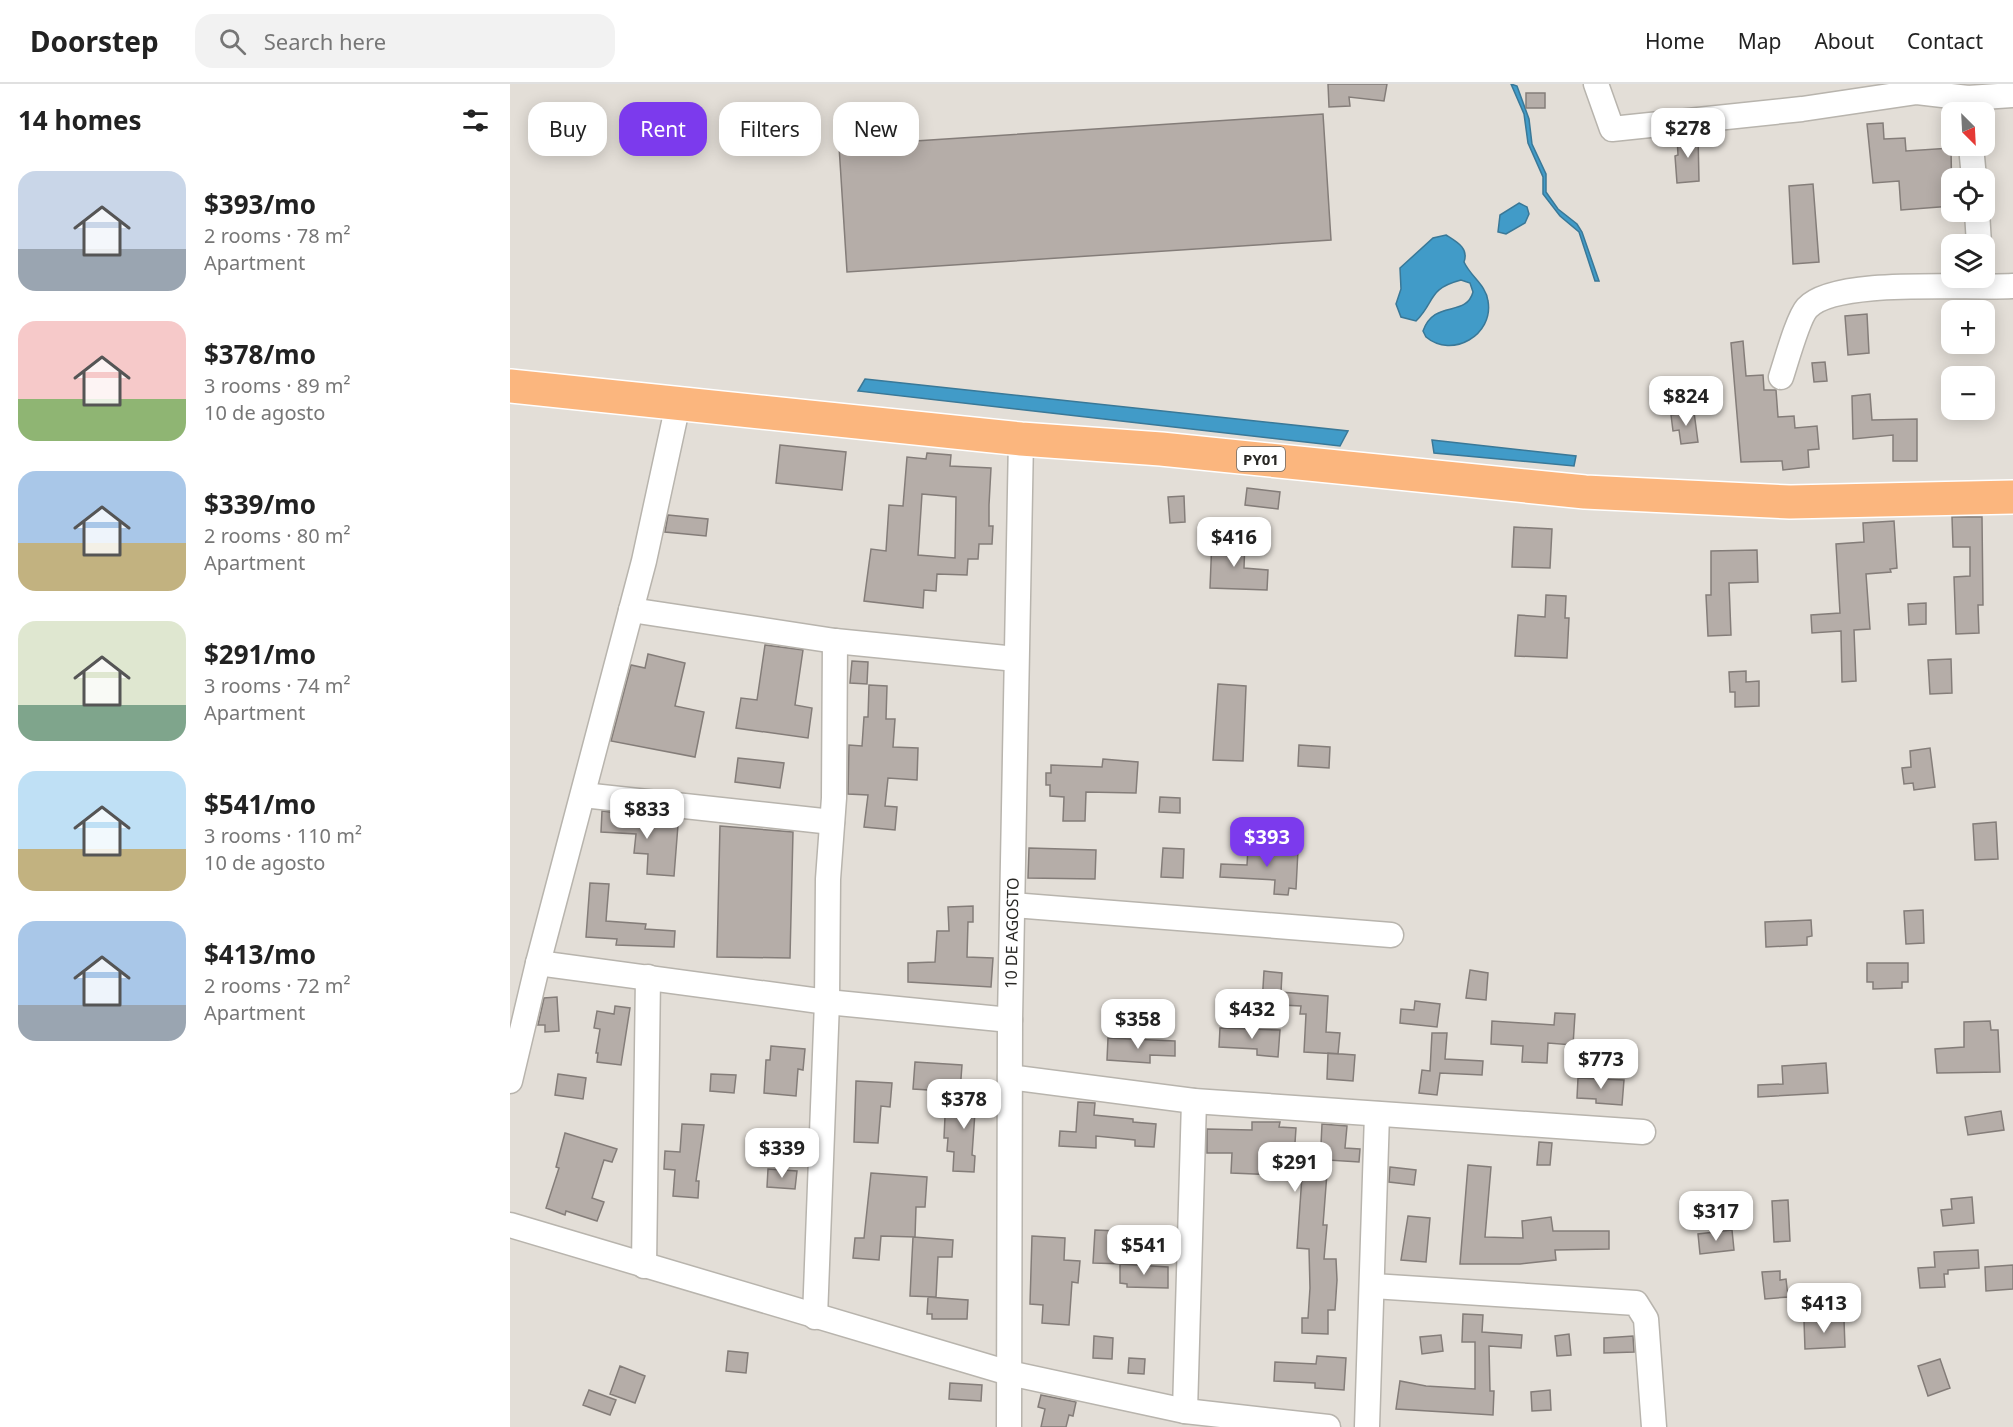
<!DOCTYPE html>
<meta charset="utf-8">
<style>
body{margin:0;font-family:"Noto Sans",sans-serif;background:#f2f2f2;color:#222;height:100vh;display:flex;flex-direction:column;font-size:22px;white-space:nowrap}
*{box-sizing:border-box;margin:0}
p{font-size:20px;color:#767676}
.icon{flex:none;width:33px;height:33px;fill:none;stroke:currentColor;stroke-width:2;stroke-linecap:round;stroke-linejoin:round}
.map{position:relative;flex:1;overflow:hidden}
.panel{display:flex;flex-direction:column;background:#fff;width:510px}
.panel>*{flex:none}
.top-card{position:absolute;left:18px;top:18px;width:570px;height:54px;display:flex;gap:12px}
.needle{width:39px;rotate:156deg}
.fabs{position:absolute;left:1431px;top:18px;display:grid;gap:12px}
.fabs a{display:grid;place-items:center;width:54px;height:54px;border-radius:12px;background:#fff;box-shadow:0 3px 15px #0003;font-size:30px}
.price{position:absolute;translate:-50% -51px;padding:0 14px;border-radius:12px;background:#fff;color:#222;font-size:20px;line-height:39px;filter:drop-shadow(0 2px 3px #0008)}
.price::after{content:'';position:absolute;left:50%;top:36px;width:18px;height:14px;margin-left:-9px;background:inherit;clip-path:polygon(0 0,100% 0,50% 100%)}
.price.on{background:#7c3aed;color:#fff}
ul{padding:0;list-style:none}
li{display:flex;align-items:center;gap:18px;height:150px;padding:0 18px}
li span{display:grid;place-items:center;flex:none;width:168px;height:120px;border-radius:18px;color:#555}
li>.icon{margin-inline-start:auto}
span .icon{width:72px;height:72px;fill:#fffc;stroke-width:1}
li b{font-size:26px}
h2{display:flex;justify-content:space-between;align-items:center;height:72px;padding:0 18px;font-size:26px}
.pill{padding:0 21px;border-radius:18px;background:#fff;box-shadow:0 3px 15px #0003;font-size:21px;line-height:54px}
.pill.on{background:#7c3aed;color:#fff}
header{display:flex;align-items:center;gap:36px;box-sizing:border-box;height:84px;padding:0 30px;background:#fff;border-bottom:2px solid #e0e0e0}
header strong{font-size:28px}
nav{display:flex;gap:33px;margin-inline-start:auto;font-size:21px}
.search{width:420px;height:54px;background:#f2f2f2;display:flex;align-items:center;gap:15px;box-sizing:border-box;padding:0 21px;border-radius:18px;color:#767676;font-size:22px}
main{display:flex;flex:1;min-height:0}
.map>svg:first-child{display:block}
.water{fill:#419bc8;stroke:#3a7897;stroke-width:1.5}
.building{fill:#b5ada8;stroke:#847d79;stroke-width:1.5;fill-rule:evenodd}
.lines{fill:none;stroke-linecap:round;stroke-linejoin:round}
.minor-casing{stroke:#b8b4ad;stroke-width:27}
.highway-casing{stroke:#fff;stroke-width:36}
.minor{stroke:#fff;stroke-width:24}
.highway{stroke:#fbb67e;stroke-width:33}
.labels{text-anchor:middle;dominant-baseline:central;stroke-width:5;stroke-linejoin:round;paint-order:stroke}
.shield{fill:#fff;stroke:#696866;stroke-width:1.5}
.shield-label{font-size:15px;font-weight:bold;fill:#292825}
.street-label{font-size:16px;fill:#292825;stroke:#fff}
</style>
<header>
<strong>Doorstep</strong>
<div class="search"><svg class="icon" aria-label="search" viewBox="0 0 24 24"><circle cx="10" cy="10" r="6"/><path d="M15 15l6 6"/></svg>Search here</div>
<nav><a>Home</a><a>Map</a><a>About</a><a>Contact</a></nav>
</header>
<main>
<section class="panel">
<h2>14 homes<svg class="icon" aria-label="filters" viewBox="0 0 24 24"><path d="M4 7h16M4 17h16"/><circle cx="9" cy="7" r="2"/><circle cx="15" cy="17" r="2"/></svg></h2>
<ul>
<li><span style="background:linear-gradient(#c9d6e8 65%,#9aa5b1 0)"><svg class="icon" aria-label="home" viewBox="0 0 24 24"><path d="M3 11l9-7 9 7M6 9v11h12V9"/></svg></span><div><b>$393/mo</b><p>2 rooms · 78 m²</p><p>Apartment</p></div></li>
<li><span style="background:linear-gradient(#f6c9c9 65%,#8fb573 0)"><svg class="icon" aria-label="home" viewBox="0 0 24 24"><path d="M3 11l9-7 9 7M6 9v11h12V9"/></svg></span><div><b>$378/mo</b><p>3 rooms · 89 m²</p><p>10 de agosto</p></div></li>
<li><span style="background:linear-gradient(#a9c7e8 60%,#c2b280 0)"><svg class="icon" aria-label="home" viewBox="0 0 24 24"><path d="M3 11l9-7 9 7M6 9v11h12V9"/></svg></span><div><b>$339/mo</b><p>2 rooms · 80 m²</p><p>Apartment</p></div></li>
<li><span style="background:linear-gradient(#dfe7d0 70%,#7fa58c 0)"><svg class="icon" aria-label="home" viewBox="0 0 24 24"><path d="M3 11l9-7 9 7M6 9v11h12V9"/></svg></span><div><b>$291/mo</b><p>3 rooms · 74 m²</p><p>Apartment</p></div></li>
<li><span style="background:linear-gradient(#bfe0f5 65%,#c2b280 0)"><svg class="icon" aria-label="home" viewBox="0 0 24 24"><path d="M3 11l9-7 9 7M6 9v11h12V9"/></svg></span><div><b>$541/mo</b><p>3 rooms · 110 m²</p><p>10 de agosto</p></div></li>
<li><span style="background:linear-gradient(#a9c7e8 70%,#9aa5b1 0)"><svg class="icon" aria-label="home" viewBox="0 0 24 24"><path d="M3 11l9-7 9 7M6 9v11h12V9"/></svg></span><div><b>$413/mo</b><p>2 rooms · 72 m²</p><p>Apartment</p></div></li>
</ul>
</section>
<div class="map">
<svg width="1503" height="1343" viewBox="0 0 1503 1343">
<rect width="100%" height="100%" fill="#e3ded7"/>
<!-- water -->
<path class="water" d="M 1001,0 L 1007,2 L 1019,35 L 1022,60 L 1036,90 L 1036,108 L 1048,125 L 1067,140 L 1072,148 L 1089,197 L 1085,197 L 1069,148 L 1050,132 L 1033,110 L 1033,93 L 1018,59 L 1014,30 Z
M 1009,119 L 1017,123 L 1019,130 L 1015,139 L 996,150 L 988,148 L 990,131 Z
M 936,151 C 947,158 959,164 954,178 C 961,193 976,201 978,217 C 984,251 942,275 916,253 L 913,247 C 924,215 956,234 963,208 L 960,199 L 951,196 C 917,205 926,217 906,237 L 891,233 L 886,220 L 891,205 L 890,184 L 923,154 Z
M 355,295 L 838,347 L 830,362 L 348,307 Z
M 922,356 L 1066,372 L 1064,382 L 924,369 Z"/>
<!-- building -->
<path class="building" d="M 818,0 L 877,0 L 874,17 L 839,13 L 840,22 L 819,23 Z
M 1016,9 L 1035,9 L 1035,24 L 1016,24 Z
M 813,30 L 821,156 L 337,188 L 329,62 Z
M 1373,39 L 1374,55 L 1395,54 L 1396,67 L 1441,64 L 1442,122 L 1391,126 L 1389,97 L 1363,99 L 1357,40 Z
M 1188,50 L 1189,97 L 1167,99 L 1165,72 L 1168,71 L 1167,52 Z
M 1303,100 L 1309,178 L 1283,180 L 1279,102 Z
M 1357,230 L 1359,269 L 1338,271 L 1335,232 Z
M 1233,257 L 1236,292 L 1253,291 L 1254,306 L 1266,306 L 1268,333 L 1284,332 L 1285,344 L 1307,342 L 1309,365 L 1298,366 L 1299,383 L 1273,386 L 1272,377 L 1231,378 L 1221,259 Z
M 1315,278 L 1317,297 L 1304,298 L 1302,279 Z
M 1360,310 L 1362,336 L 1407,335 L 1407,377 L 1383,377 L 1383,351 L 1343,355 L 1342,312 Z
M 1184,328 L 1188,358 L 1171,360 L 1169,346 L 1163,347 L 1161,331 Z
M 270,361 L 336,368 L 332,406 L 266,399 Z
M 417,369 L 441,371 L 440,382 L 481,384 L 479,421 L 479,442 L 483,442 L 482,460 L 469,460 L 468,475 L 458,475 L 457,491 L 427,490 L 426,507 L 414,506 L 413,524 L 354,517 L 361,465 L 376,467 L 379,421 L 393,422 L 397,373 L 416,375 ZM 412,410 L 446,413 L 445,474 L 408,471 Z
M 737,404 L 770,408 L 768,425 L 735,421 Z
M 674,412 L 675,438 L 660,439 L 658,413 Z
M 158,431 L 198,435 L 196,452 L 155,448 Z
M 1442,433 L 1472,433 L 1473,521 L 1468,521 L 1469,549 L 1446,550 L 1444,493 L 1460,492 L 1460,463 L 1443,463 Z
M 1384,437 L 1387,484 L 1380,485 L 1381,488 L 1356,490 L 1360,545 L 1344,546 L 1346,597 L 1332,598 L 1331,547 L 1302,549 L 1301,531 L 1330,529 L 1326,460 L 1354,458 L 1353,439 Z
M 1004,443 L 1042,445 L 1040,484 L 1002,483 Z
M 702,455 L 735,456 L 734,484 L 758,486 L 757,506 L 700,504 Z
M 1247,466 L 1248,498 L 1219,499 L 1221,551 L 1198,552 L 1196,511 L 1201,511 L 1201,467 Z
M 1036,511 L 1056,512 L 1055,534 L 1059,534 L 1057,574 L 1005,572 L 1008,531 L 1035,533 Z
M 1416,519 L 1416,540 L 1399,541 L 1398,520 Z
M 255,561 L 293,566 L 285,621 L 302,624 L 298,654 L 226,644 L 231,614 L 247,616 Z
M 138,570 L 175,579 L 165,622 L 194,628 L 185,673 L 101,657 L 121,581 L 135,584 Z
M 1441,575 L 1442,609 L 1420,610 L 1418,576 Z
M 342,577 L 358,578 L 357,600 L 340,599 Z
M 1236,587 L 1236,598 L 1249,597 L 1249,622 L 1225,623 L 1225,608 L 1220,608 L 1219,588 Z
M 708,600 L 736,602 L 733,677 L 703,676 Z
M 359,601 L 377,602 L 376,635 L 385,635 L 383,663 L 408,664 L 407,696 L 378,694 L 375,722 L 387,723 L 385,746 L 354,743 L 358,711 L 338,710 L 339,661 L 352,662 L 354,633 L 358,633 Z
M 789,661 L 820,663 L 819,684 L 788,682 Z
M 1420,664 L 1425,703 L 1404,706 L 1403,699 L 1394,700 L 1392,684 L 1401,683 L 1400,667 Z
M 228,674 L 274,679 L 270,704 L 225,698 Z
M 593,675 L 628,678 L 626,709 L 576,708 L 575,737 L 553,737 L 554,713 L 540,712 L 540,701 L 536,701 L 536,689 L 541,689 L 541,681 L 592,683 Z
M 650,713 L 670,714 L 670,729 L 649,728 Z
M 92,727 L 140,733 L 140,739 L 168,741 L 164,792 L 137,790 L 138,770 L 124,769 L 126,750 L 91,748 Z
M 1486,738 L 1488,775 L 1465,776 L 1463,740 Z
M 210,742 L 283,748 L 280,874 L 207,873 Z
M 519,764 L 586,766 L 585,795 L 518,794 Z
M 653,764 L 674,765 L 673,794 L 651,793 Z
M 738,764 L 788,766 L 786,805 L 779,804 L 778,811 L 764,810 L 765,796 L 710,793 L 711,780 L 737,781 Z
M 80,799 L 99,800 L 96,837 L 136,840 L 135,845 L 165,847 L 164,863 L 106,861 L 107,855 L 76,853 Z
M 463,822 L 463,838 L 458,838 L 457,873 L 483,874 L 481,903 L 398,898 L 398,879 L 425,878 L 427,847 L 439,847 L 438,823 Z
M 1413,826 L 1414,859 L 1396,860 L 1394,827 Z
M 1301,836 L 1302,852 L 1297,853 L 1297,861 L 1256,863 L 1255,838 Z
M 1357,879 L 1398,879 L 1398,898 L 1392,898 L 1392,904 L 1363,905 L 1363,898 L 1357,898 Z
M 960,886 L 978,889 L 976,916 L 956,914 Z
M 754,887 L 772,889 L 771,908 L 818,912 L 816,948 L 830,949 L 828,970 L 794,968 L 796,930 L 790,930 L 791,922 L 752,920 Z
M 47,913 L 49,947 L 35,948 L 35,941 L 28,941 L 34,914 Z
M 905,917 L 930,920 L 927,943 L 890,939 L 891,925 L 904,926 Z
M 105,922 L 120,924 L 111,981 L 87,978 L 88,969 L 86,969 L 90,945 L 84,944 L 87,927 L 104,930 Z
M 1045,929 L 1065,930 L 1063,961 L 1038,959 L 1037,979 L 1012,978 L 1013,962 L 981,960 L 982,937 L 1044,941 Z
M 1480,937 L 1481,946 L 1488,946 L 1490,988 L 1427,989 L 1425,965 L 1454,963 L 1454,938 Z
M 710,944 L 770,946 L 768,973 L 747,971 L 747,965 L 709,963 Z
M 922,949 L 937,949 L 935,975 L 973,977 L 972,991 L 930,989 L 927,1011 L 909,1009 L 912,986 L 920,987 Z
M 598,954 L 665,957 L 665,972 L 640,971 L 640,979 L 597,976 Z
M 1063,961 L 1078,963 L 1077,984 L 1062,983 Z
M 261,962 L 295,965 L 293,986 L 288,985 L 286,1012 L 254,1009 L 256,976 L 260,976 Z
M 818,969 L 845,971 L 843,997 L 817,995 Z
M 405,978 L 452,981 L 450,1008 L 403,1005 Z
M 1316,979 L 1318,1009 L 1248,1013 L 1248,1001 L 1273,1000 L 1272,982 Z
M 48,990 L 76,994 L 73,1015 L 45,1011 Z
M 201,990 L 226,991 L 224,1009 L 200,1007 Z
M 1068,994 L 1114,996 L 1112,1021 L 1086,1019 L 1086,1015 L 1067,1014 Z
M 346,997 L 382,999 L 380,1023 L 371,1022 L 368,1059 L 344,1058 Z
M 447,1008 L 477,1010 L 476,1028 L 465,1028 L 462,1071 L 465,1072 L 464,1088 L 443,1087 L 444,1068 L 437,1067 L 438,1054 L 434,1054 L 435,1032 L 445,1033 Z
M 568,1018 L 585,1019 L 584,1031 L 623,1035 L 623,1038 L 646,1040 L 644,1063 L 625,1062 L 625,1056 L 586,1052 L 586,1064 L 549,1062 L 550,1047 L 566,1048 Z
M 1491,1027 L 1494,1046 L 1458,1051 L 1455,1033 Z
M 742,1038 L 770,1038 L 769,1043 L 786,1044 L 785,1059 L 811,1061 L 812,1040 L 837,1042 L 835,1064 L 850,1065 L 849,1078 L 818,1076 L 813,1141 L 817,1141 L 814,1175 L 826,1175 L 827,1196 L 825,1226 L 818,1226 L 818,1250 L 792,1249 L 792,1234 L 798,1234 L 800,1204 L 799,1165 L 787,1164 L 792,1092 L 721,1089 L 722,1069 L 697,1069 L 697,1045 L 742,1046 Z
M 172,1040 L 194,1041 L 186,1097 L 189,1097 L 188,1114 L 163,1112 L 165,1086 L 154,1085 L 155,1067 L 170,1068 Z
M 55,1049 L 107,1065 L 102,1078 L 94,1076 L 82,1114 L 94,1118 L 87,1137 L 56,1127 L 55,1131 L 36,1124 L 49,1084 L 46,1083 Z
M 1029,1058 L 1042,1059 L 1040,1081 L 1027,1081 Z
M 958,1081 L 981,1083 L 975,1153 L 1013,1154 L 1012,1137 L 1041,1133 L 1043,1147 L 1099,1147 L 1099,1165 L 1045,1166 L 1046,1176 L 1010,1180 L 950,1180 Z
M 880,1083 L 906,1086 L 904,1101 L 879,1098 Z
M 258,1085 L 287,1087 L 285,1105 L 257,1103 Z
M 361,1089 L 417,1093 L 415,1123 L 406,1123 L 405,1153 L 371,1152 L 369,1176 L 343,1174 L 345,1154 L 354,1154 Z
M 1462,1113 L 1464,1139 L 1433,1142 L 1431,1126 L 1442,1125 L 1441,1115 Z
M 1278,1116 L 1280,1157 L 1264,1158 L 1262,1117 Z
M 898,1132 L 920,1134 L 916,1178 L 891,1176 Z
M 585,1146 L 608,1147 L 607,1167 L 615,1167 L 615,1180 L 583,1179 Z
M 1222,1146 L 1224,1166 L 1190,1170 L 1188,1150 Z
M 522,1152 L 555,1154 L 554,1176 L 570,1177 L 568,1199 L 562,1198 L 559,1241 L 532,1239 L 533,1221 L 520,1220 Z
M 403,1153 L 443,1156 L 442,1173 L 428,1173 L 426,1213 L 400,1212 Z
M 1468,1166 L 1469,1184 L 1438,1186 L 1438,1190 L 1434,1190 L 1435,1203 L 1410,1204 L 1408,1184 L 1425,1183 L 1424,1168 Z
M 610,1180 L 658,1183 L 658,1204 L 617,1203 L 617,1200 L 610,1199 Z
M 1503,1181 L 1503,1205 L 1476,1207 L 1475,1183 Z
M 1270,1187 L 1270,1196 L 1276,1195 L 1278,1213 L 1255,1215 L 1252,1188 Z
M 418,1213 L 458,1216 L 457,1235 L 422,1235 L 422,1230 L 417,1230 Z
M 953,1230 L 973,1231 L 972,1248 L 1012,1251 L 1011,1264 L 979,1262 L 980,1307 L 984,1307 L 983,1331 L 886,1325 L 890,1297 L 916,1302 L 965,1305 L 965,1258 L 952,1258 Z
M 1334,1236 L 1335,1263 L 1295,1265 L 1294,1237 Z
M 1059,1250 L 1061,1271 L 1047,1272 L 1045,1252 Z
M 931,1251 L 933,1267 L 912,1270 L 910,1253 Z
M 584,1252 L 603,1254 L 602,1275 L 583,1274 Z
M 1123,1252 L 1124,1268 L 1094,1269 L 1094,1254 Z
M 218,1267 L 238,1269 L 236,1289 L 216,1287 Z
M 807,1272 L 836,1274 L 834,1306 L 805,1304 L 805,1299 L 764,1297 L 765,1278 L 806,1280 Z
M 619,1274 L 635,1275 L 634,1290 L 618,1289 Z
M 1430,1275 L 1440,1304 L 1418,1312 L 1408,1282 Z
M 110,1282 L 135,1292 L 125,1319 L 100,1310 Z
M 440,1299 L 472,1301 L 471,1317 L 439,1315 Z
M 79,1306 L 106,1316 L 100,1331 L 73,1321 Z
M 1040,1306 L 1041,1326 L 1022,1327 L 1021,1308 Z
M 531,1311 L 566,1318 L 563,1332 L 559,1331 L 556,1343 L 531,1343 L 535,1325 L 528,1323 Z"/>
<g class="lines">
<!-- minor casing -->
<g class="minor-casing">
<g id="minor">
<path d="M 1086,0 L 1102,45 L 1292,25 L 1407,8 L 1458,14 L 1503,11"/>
<path d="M 1461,62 L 1464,94"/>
<path d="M 1467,128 L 1469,160"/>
<path d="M 1271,293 C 1276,278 1288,234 1297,224 C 1325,193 1459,205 1503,202"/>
<path d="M 121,526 L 325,557 L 506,575"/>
<path d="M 73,711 L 322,738"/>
<path d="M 503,821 L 881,851"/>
<path d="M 28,879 L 317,918 L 500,936"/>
<path d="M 500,993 L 684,1017 L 1133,1048"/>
<path d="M 0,997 L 28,879 L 134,477 L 168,320"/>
<path d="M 0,1141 L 499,1289 L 675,1327 L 818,1343"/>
<path d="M 134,1182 L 138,893"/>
<path d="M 863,1202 L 1126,1219 L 1136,1235 L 1144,1343"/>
<path d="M 305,1233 L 317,918 L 318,795 L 324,714 L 325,557"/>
<path d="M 675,1327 L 684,1017"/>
<path id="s1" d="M 499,1343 L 500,936 L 511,355"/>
<path d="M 857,1343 L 867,1030"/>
</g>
</g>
<!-- highway casing -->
<g class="highway-casing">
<path id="highway" d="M 0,302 L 511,355 L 651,365 L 1075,408 L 1280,418 L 1503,413"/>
</g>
<!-- minor -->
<use href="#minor" class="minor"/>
<!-- highway -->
<use href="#highway" class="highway"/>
</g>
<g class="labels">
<!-- shield labels -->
<rect class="shield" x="727" y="363" width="48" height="24" rx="4.5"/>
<g class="shield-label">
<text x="751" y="375">PY01</text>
</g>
<!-- street labels -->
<g class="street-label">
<text stroke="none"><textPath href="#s1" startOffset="494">10 DE AGOSTO</textPath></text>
</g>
</g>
</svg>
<div class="fabs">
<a><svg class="needle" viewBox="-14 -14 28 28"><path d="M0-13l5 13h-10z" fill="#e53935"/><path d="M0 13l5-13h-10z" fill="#767676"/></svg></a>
<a><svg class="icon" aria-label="locate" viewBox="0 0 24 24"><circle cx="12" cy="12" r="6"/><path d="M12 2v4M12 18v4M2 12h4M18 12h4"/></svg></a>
<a><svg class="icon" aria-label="layers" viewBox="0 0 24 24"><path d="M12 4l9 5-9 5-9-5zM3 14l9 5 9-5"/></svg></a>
<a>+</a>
<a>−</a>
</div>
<b class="price" style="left:1178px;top:75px">$278</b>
<b class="price" style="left:1176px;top:343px">$824</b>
<b class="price" style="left:724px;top:484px">$416</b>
<b class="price" style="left:137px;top:756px">$833</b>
<b class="price on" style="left:757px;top:784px">$393</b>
<b class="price" style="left:742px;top:956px">$432</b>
<b class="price" style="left:628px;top:966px">$358</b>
<b class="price" style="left:1091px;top:1006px">$773</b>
<b class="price" style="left:454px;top:1046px">$378</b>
<b class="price" style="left:272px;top:1095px">$339</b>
<b class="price" style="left:785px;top:1109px">$291</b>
<b class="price" style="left:1206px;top:1158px">$317</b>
<b class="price" style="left:634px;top:1192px">$541</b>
<b class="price" style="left:1314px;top:1250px">$413</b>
<div class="top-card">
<a class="pill">Buy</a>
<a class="pill on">Rent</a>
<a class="pill">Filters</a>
<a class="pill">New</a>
</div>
</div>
</main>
